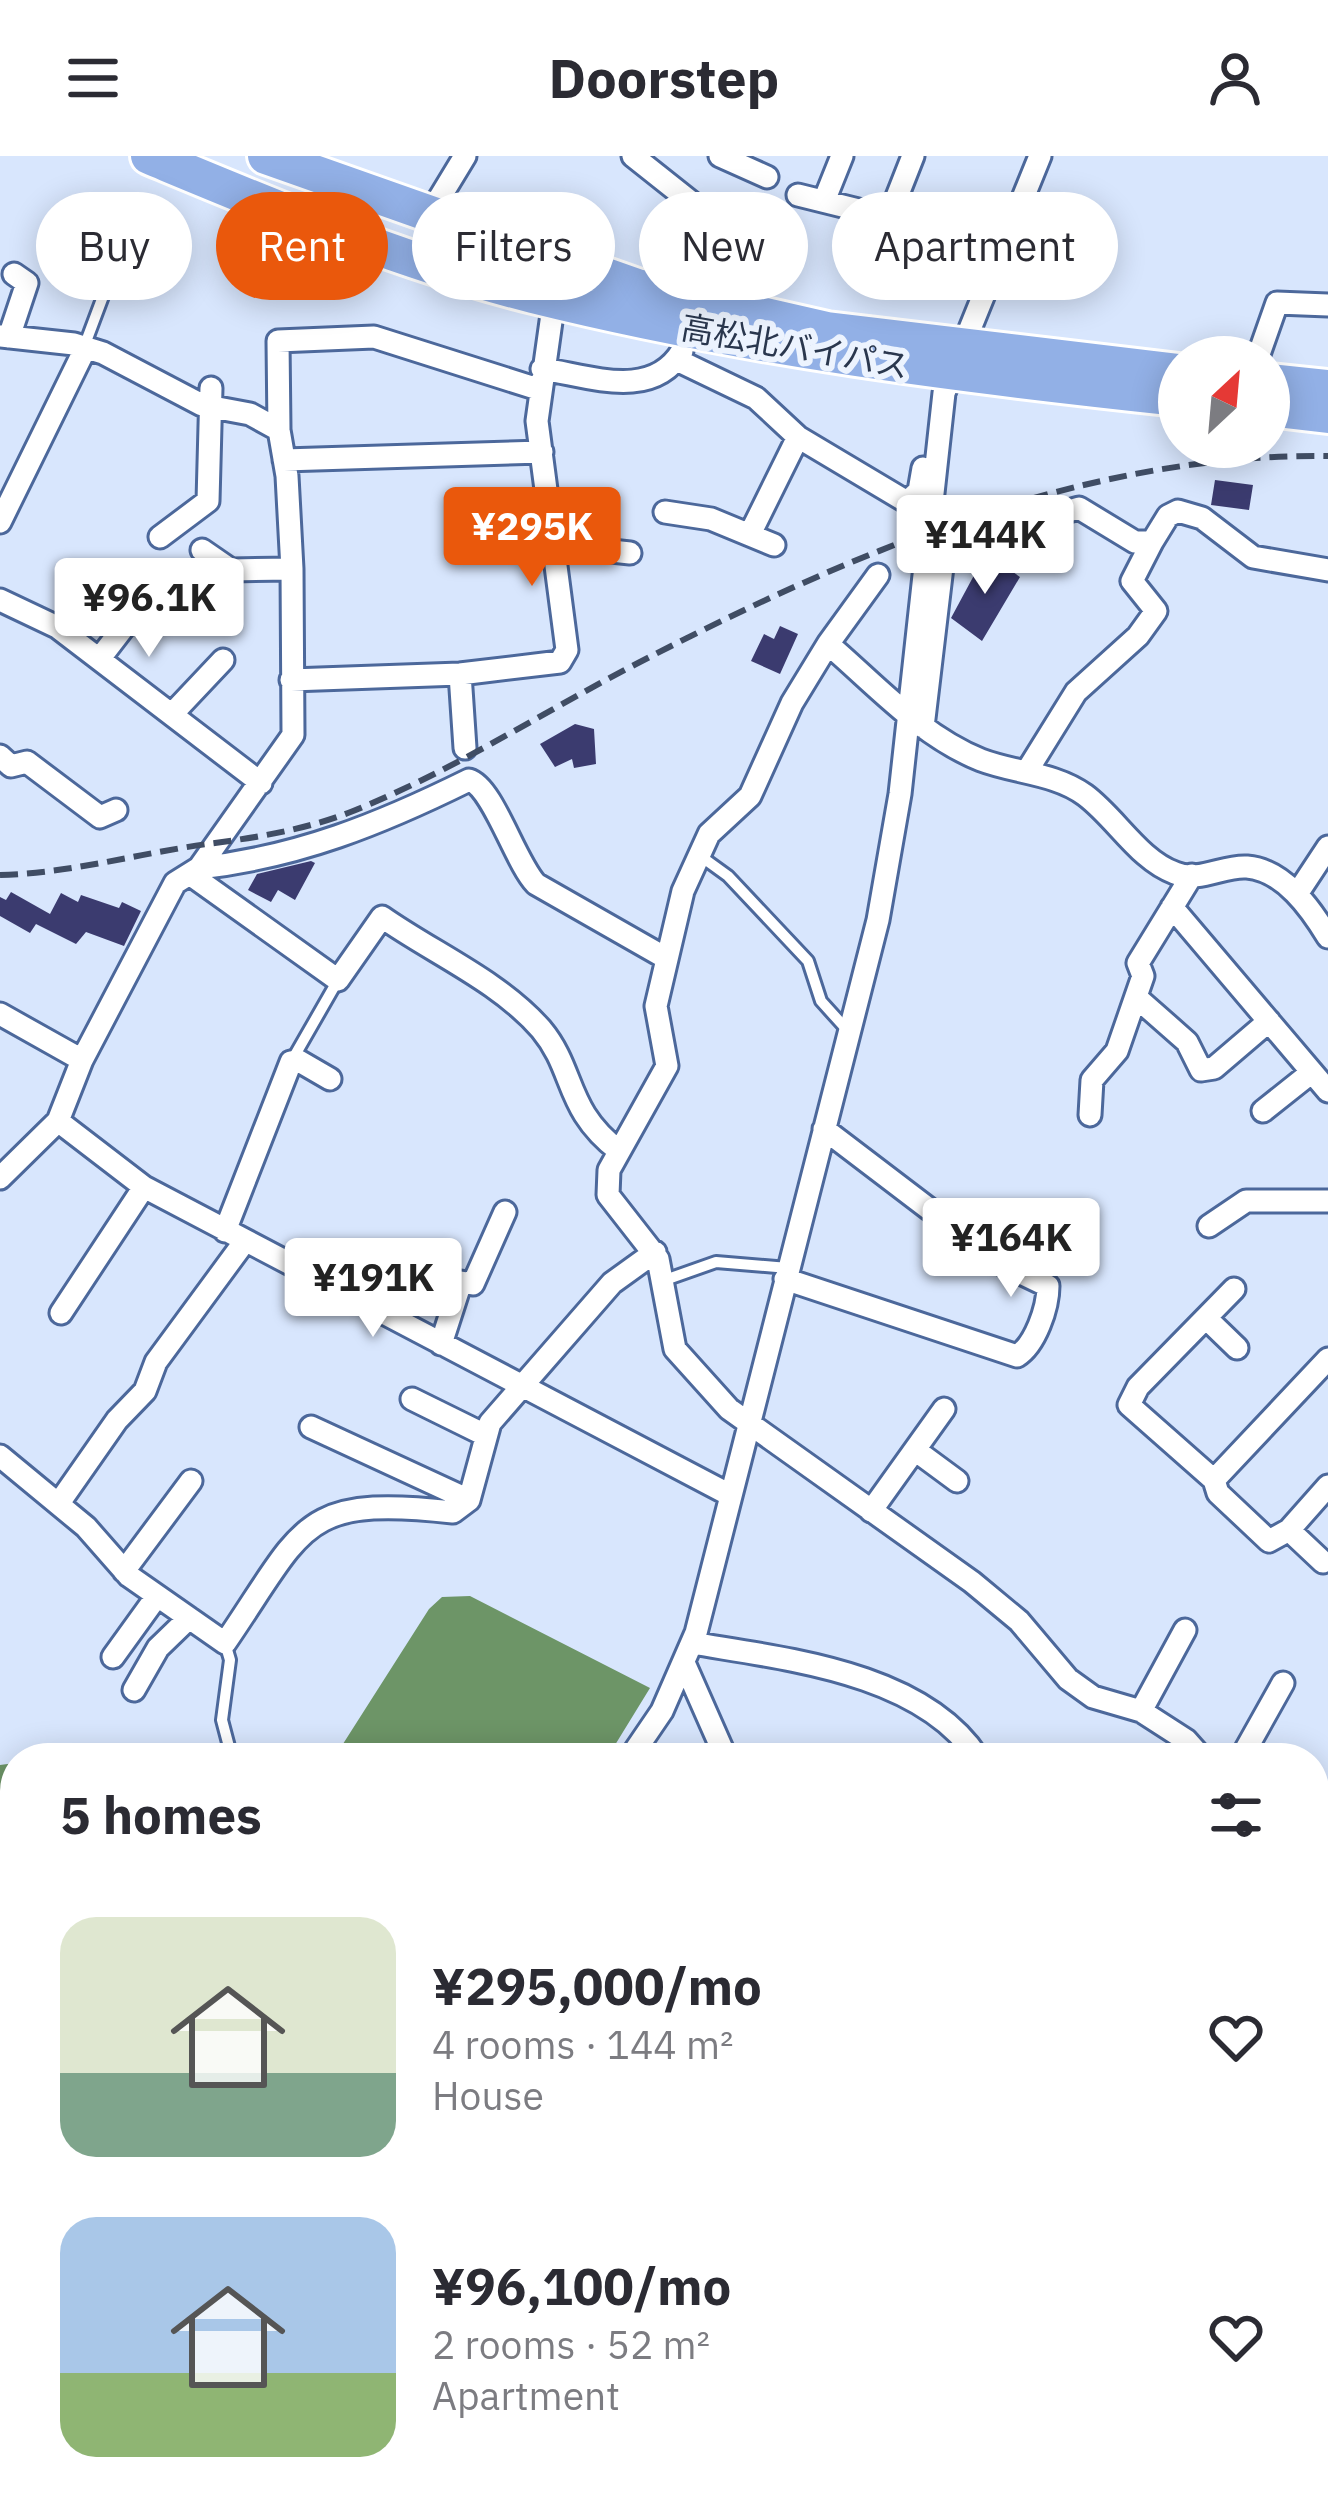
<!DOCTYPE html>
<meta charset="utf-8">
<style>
body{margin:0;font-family:"IBM Plex Sans","Noto Sans JP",sans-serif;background:#f2f2f3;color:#2b2b33;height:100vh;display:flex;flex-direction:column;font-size:45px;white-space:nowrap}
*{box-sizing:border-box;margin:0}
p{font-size:39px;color:#7c7c81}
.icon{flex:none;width:66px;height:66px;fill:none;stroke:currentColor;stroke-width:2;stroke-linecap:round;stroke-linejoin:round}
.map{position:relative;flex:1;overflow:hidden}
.panel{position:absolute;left:0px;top:1587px;width:1329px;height:768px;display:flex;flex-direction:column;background:#fff;border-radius:48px 48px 0 0;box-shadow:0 6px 30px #0003}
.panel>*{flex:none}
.guide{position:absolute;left:36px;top:36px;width:1257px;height:108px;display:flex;gap:24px}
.needle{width:78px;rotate:26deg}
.buttons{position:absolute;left:1158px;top:180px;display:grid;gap:24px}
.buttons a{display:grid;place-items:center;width:132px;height:132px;border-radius:50%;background:#fff;box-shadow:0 6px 30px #0003;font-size:60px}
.price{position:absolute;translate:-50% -102px;padding:0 27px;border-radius:12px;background:#fff;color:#222;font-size:39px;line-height:78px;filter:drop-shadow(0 3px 6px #0008)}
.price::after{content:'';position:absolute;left:50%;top:72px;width:36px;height:27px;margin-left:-18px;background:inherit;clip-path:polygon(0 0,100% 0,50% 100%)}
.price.on{background:#ea580c;color:#fff}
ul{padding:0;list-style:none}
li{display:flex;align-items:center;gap:36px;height:300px;padding:0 60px}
li span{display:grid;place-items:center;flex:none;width:336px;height:240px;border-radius:36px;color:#555}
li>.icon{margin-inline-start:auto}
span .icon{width:144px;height:144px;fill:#fffc;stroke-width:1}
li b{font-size:51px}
h2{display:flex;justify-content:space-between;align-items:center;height:144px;padding:0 60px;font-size:51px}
.tag{padding:0 42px;border-radius:54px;background:#fff;box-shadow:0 6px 30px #0003;font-size:42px;line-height:108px}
.tag.on{background:#ea580c;color:#fff}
header{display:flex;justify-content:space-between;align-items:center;height:156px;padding:0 60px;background:#fff;font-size:54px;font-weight:700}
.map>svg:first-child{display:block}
.forest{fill:#b99b65}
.water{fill:#6d9567}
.building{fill:#3b3b6f}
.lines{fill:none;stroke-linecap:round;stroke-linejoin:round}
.service-casing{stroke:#4c689b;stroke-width:16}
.minor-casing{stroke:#4c689b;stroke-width:27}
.trunk-casing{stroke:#fff;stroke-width:42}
.service{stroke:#fff;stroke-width:10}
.minor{stroke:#fff;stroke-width:21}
.trunk{stroke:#92b0e6;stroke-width:36}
.rail{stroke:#404d64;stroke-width:6;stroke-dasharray:18 9;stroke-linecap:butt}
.labels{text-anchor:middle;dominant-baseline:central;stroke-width:12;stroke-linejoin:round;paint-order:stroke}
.street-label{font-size:33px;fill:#2a374e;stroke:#ecf3fe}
</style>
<header><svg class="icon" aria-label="menu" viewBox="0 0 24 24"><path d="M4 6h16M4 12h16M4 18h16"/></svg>Doorstep<svg class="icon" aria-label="person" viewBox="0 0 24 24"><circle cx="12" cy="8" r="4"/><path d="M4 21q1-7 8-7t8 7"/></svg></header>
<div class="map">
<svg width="1328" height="2355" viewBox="0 0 1328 2355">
<rect width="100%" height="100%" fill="#d8e6fd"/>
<!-- forest -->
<path class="forest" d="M 420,2340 L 973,2340 L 954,2355 L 430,2355 Z"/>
<!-- water -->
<path class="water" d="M 470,1440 L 650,1532 L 607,1602 L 334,1602 L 429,1453 L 442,1441 Z
M 15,1607 L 15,1803 L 0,1801 L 0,1609 Z"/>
<!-- building -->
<path class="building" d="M 1215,324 L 1253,329 L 1249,354 L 1211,349 Z
M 986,397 L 1020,421 L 982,485 L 951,462 Z
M 780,470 L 798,478 L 780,518 L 751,505 L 764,478 L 774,483 Z
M 575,568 L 594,573 L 596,608 L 574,612 L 572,603 L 555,611 L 540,588 Z
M 311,705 L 315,707 L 295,744 L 278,734 L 271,746 L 248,734 L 257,718 Z
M 11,736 L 50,758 L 61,737 L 78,746 L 81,739 L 119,752 L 122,746 L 141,755 L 124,790 L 86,776 L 76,788 L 36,768 L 30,777 L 0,760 L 0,741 L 6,744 Z"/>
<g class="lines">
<!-- service casing -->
<g class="service-casing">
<path id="service" d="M 84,191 L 111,119 L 157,77 L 150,65
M 699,699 L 728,720 L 808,805 L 821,845 L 849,876
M 291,906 L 338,824
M 665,1124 L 716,1106 L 788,1112
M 225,1487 L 230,1504 L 222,1564 L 232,1602"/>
</g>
<!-- minor casing -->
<g class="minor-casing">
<path id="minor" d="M 633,0 L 696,50 L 748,76 L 721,150
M 720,0 L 767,21
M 798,39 L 1004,90
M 824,45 L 842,0
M 428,61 L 465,0
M 889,61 L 913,0
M 0,180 L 74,188 L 103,197 L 202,249 L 250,258 L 279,274 L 287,320 L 292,413 L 293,579 L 199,712 L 175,727 L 82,904 L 58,965 L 0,1022
M 9,181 L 27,127 L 14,118
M 1258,201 L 1277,147 L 1328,149
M 677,204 L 756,242 L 798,281 L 907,346 L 919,335 L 923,312
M 542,213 C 590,220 652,245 682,195
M 279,274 L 278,185 L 374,181 L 538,233
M 284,304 L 542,296
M 665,356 L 711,363 L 774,389
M 0,366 L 86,191
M 750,378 L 798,281
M 160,381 L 208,345 L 211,232
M 556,389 L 630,397
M 202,394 L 231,414 L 292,413
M 878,419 L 828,488 C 876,529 921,580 981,604 C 1015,617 1055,617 1085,639 C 1116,662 1139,704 1175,717 C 1199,727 1224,709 1247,711 C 1284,714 1311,753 1328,781
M 0,444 L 57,471 L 261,627
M 828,488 L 792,547 L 750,640 L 709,678 L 683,735 L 656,850 L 667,910 L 609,1014 L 608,1039 L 658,1103 L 675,1193 L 729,1253 L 972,1426 L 1019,1465 L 1068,1523 L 1093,1541 L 1141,1555 L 1186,1584 L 1202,1602
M 100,502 L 130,463
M 460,518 L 465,592
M 291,524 L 460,518 L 560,506 L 567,494 L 537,265 L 554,144
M 173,557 L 223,504
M 923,571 L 944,394 L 951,388 L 1079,352 L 1135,386 L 1152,386 L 1168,360 L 1178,355 L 1202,362 L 1253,401 L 1328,414
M 0,600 L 11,610 L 27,606 L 100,661 L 116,654
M 1027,615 L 1076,536 L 1138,480 L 1156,455 L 1132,425 L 1152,386
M 199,712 C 298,701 380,668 469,624 C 493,631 515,706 536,728 L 664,801
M 191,719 L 338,824 L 382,761 C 433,797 499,825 541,873 C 576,915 564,953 619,995
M 1297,738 L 1328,691
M 1172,751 L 1328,935
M 1136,841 L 1187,886 L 1201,914 L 1214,912 L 1269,865
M 0,858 L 82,904
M 1263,955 L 1312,916
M 1090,959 L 1092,924 L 1117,895 L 1143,820 L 1138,807 L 1192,719
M 58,965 L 144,1031 L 730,1339
M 1209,1070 L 1246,1045 L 1328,1045
M 225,1075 L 291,906 L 299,905 L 330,923
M 785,1123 L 1017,1200 C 1035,1189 1048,1152 1048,1130 L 1000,1107 L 824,973
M 1234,1133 L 1138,1231 L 1129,1249 L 1214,1324 L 1328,1203
M 61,1157 L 144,1031
M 1206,1162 L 1237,1192
M 441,1188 L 461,1126 L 473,1128 L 505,1056
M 412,1243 L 485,1279
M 311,1271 L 469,1344
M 915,1294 L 957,1325
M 0,1300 L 86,1371 L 129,1420 L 225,1487 C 305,1370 300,1339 453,1356 L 469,1344 L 490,1267 L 612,1127 L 655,1096
M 1214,1324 L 1218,1337 L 1269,1385 L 1289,1374 L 1328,1330
M 59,1347 L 117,1264 L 145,1235 L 156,1206 L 245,1085
M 871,1355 L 944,1253
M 1289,1374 L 1323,1406
M 124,1415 L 191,1325
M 692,1487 C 785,1503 922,1516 978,1602
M 113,1501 L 157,1440
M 685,1509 L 726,1602
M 134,1534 L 158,1492 L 189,1462
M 1141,1555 L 1185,1474
M 630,1602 L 662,1555 L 696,1477 L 878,764 L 900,638 L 944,237 L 1040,0
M 1241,1602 L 1283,1527
M 1314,1648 L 1328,1655
M 1314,1768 L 1328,1740
M 1314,1847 L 1328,1851
M 0,1880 L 8,1814 L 15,1815
M 0,1918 L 15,1920
M 1314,1934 L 1328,1938
M 0,2077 L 15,2086
M 1314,2101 L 1328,2105
M 0,2196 L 15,2201
M 1314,2251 L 1328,2256
M 1073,2340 L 1077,2355
M 0,2343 L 55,2354
M 308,2355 L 314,2340"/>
</g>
<!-- trunk casing -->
<g class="trunk-casing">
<path id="trunk" d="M 149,0 C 274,52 401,106 533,139 C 746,192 962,219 1179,242
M 266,0 L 637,131 L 827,174 L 1179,216
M 1269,226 L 1328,232
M 1269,252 L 1328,259"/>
</g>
<!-- service -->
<use href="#service" class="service"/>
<!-- minor -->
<use href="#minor" class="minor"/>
<!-- trunk -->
<use href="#trunk" class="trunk"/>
<!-- rail -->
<path class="rail" d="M 0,719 C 74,717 143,696 215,687 C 260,681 306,673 348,657 C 450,617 541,557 638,507 C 850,397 1086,297 1328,300"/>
</g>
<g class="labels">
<!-- street labels -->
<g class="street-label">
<text transform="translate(795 190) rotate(10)">高松北バイパス</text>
</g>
</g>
</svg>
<div class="buttons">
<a><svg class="needle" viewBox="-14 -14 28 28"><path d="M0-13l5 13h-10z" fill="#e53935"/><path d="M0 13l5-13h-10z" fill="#7c7c81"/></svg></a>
</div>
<b class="price on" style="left:532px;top:433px">¥295K</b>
<b class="price" style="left:985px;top:441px">¥144K</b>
<b class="price" style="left:149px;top:504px">¥96.1K</b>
<b class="price" style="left:1011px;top:1144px">¥164K</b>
<b class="price" style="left:373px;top:1184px">¥191K</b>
<div class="guide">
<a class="tag">Buy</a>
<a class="tag on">Rent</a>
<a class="tag">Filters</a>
<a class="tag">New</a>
<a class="tag">Apartment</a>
</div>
<section class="panel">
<h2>5 homes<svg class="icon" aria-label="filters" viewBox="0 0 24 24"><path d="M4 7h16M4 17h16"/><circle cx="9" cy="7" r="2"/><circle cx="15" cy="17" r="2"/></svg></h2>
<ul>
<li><span style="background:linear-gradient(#dfe7d0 65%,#7fa58c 0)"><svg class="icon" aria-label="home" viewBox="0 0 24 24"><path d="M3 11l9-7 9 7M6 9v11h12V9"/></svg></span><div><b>¥295,000/mo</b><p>4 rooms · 144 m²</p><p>House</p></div><svg class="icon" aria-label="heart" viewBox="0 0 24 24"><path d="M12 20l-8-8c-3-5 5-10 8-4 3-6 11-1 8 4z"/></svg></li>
<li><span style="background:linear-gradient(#a9c7e8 65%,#8fb573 0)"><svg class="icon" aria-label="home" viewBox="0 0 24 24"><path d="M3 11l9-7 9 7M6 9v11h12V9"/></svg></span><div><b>¥96,100/mo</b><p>2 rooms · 52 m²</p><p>Apartment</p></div><svg class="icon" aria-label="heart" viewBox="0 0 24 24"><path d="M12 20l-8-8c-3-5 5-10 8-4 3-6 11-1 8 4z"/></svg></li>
</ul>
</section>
</div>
